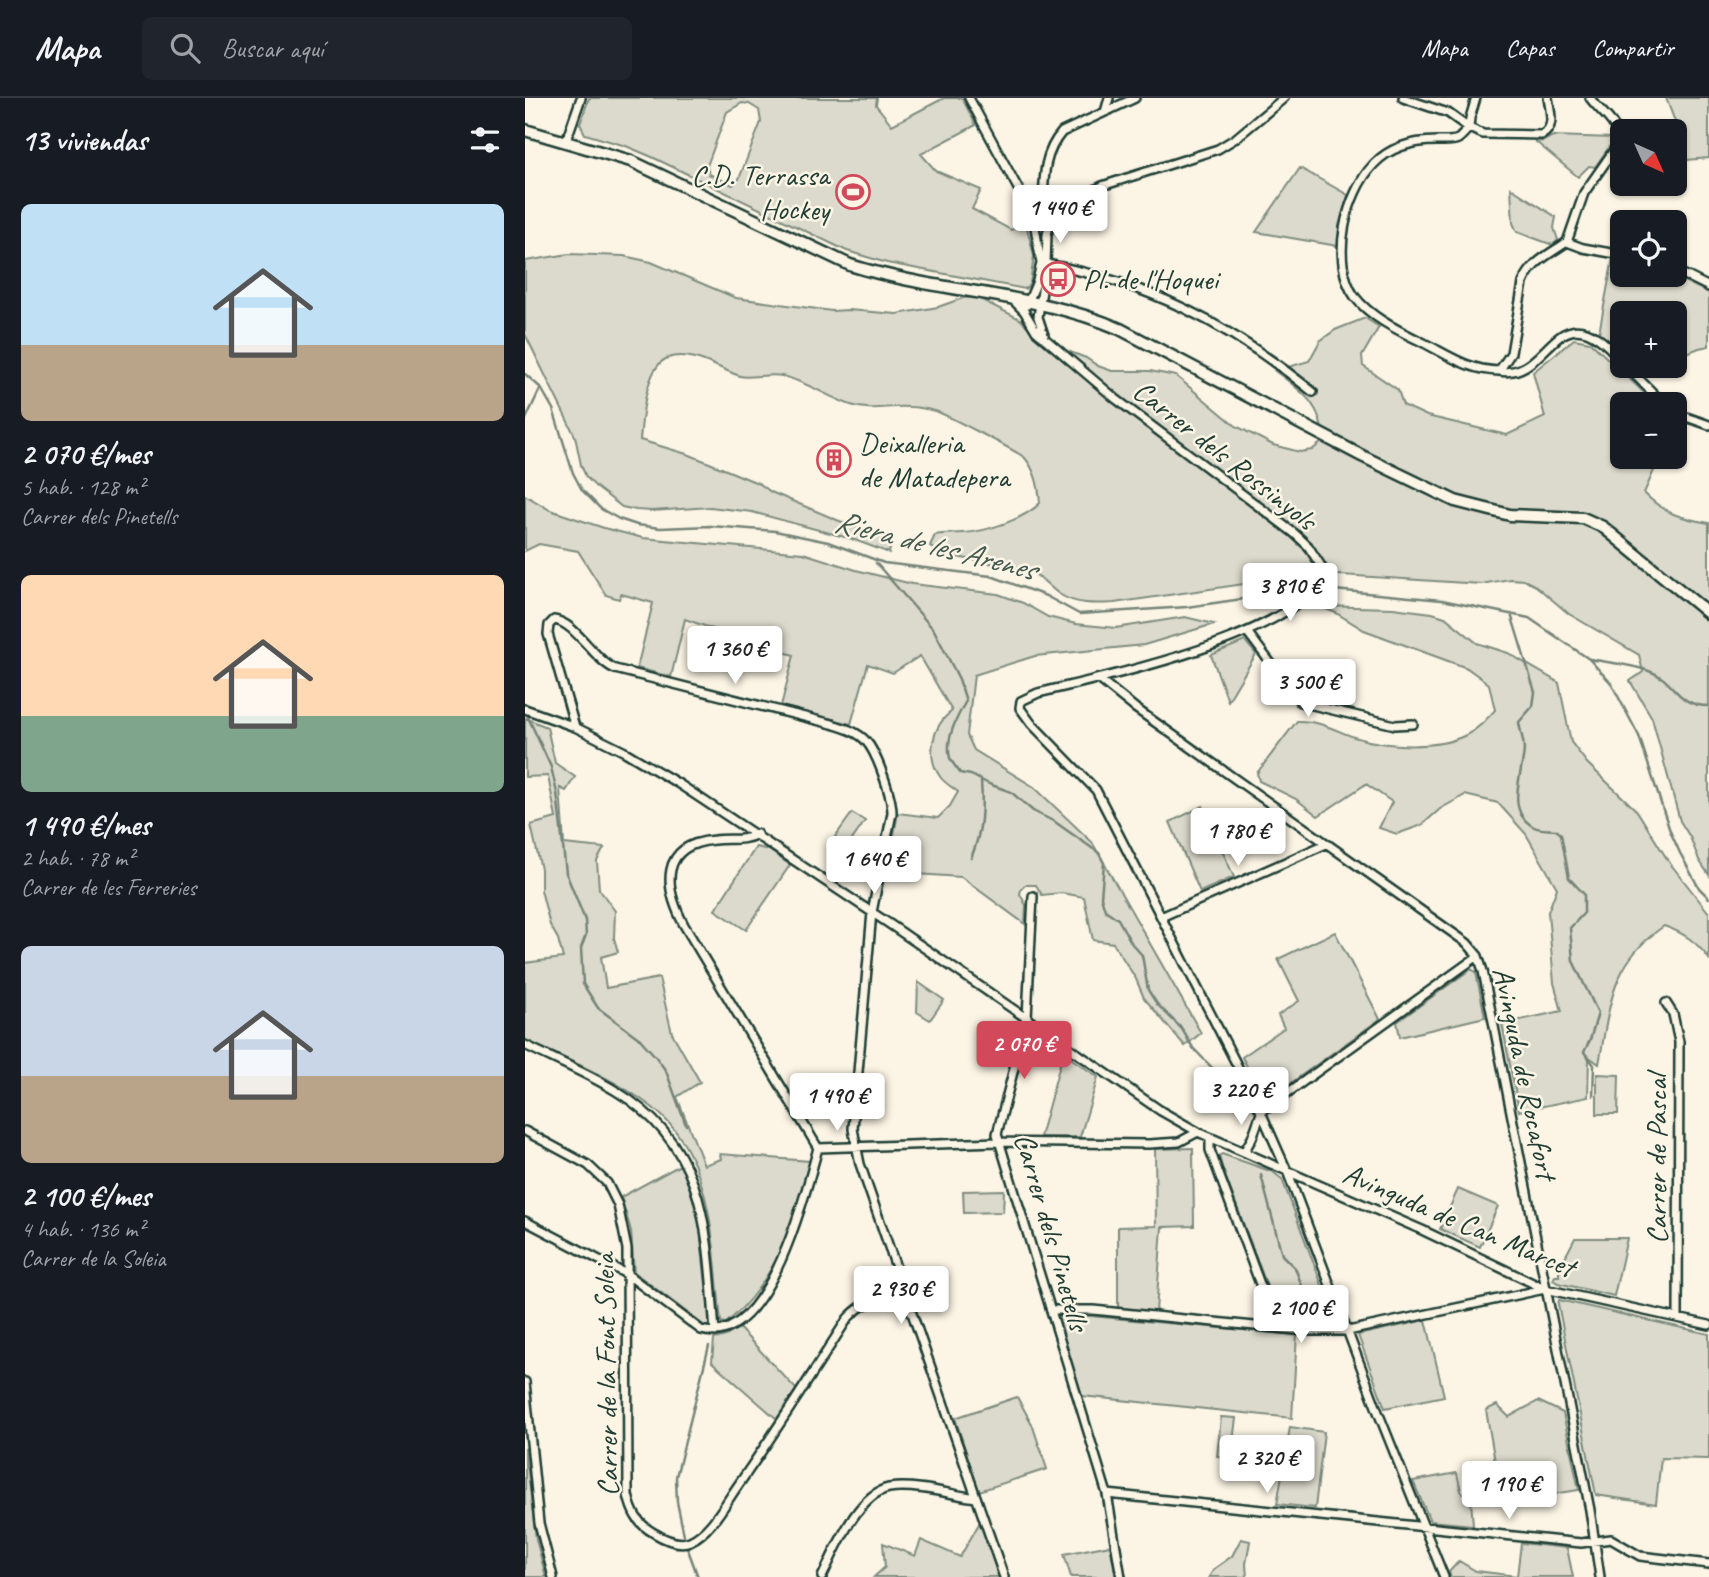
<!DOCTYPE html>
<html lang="es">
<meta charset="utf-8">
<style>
body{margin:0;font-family:Caveat,sans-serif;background:#20242c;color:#f1f3f6;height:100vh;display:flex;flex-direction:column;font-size:26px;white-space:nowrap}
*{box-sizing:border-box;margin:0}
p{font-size:23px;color:#9ea1a6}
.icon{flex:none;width:38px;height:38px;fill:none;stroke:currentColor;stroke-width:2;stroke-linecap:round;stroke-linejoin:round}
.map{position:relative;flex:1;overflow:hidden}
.sheet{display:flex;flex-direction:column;background:#171b24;width:525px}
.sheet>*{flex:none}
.needle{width:46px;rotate:135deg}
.fabs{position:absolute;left:1085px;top:21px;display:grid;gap:14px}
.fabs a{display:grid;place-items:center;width:77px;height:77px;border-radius:10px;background:#171b24;box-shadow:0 2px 5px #0004;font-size:35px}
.price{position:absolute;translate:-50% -60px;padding:0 16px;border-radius:7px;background:#fff;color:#222;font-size:23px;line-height:46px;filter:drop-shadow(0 2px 4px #0008)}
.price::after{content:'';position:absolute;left:50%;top:42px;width:21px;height:16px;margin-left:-10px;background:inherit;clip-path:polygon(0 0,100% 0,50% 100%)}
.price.selected{background:#d1495b;color:#fff}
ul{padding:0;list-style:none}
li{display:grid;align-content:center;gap:14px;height:371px;padding:0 21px}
li span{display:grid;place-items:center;height:217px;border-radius:10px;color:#555}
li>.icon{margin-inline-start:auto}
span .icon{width:126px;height:126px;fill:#fffc;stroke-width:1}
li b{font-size:30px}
h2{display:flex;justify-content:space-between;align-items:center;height:84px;padding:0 21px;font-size:30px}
header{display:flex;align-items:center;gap:42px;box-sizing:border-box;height:98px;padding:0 35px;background:#171b24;border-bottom:2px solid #363941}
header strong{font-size:33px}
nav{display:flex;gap:38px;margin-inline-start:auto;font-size:24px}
.search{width:490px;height:63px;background:#20242c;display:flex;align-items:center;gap:18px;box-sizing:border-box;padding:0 24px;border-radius:10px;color:#9ea1a6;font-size:26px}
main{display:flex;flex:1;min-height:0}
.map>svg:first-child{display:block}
.green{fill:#dcdacc;stroke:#7e8c80;stroke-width:2;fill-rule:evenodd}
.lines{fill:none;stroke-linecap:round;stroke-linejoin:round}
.stream{stroke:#758479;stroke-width:2.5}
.street-casing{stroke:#1f3d34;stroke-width:12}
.secondary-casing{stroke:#1f3d34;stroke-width:15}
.street{stroke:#fcf5e5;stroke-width:7}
.secondary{stroke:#fcf5e5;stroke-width:10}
.labels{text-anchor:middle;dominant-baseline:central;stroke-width:5;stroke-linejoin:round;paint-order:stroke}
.poi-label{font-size:30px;fill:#1f3d34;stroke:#fcf5e5;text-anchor:start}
.street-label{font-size:30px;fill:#1f3d34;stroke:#fcf5e5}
.water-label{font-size:32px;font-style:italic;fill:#435a51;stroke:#fcf5e5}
</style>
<header>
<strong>Mapa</strong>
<div class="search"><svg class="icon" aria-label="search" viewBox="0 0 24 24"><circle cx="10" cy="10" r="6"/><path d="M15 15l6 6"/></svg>Buscar aquí</div>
<nav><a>Mapa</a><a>Capas</a><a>Compartir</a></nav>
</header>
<main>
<section class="sheet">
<h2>13 viviendas<svg class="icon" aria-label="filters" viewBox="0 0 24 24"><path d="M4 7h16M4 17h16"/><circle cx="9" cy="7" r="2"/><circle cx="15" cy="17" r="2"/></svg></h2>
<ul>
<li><span style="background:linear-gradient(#bfe0f5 65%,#b9a48a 0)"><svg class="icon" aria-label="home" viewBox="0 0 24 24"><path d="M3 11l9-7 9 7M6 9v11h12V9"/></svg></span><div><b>2 070 €/mes</b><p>5 hab. · 128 m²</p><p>Carrer dels Pinetells</p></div></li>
<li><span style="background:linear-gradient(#ffd9b3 65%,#7fa58c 0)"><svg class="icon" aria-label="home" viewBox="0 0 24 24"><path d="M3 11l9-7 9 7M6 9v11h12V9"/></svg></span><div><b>1 490 €/mes</b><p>2 hab. · 78 m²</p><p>Carrer de les Ferreries</p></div></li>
<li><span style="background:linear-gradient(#c9d6e8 60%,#b9a48a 0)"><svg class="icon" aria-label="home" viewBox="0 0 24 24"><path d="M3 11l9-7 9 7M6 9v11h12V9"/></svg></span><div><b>2 100 €/mes</b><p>4 hab. · 136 m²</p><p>Carrer de la Soleia</p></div></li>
</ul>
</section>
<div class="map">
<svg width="1184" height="1479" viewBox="0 0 1184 1479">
<rect width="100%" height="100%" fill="#fcf5e5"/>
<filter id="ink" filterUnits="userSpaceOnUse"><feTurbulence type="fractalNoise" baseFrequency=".0143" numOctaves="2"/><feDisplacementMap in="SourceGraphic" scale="14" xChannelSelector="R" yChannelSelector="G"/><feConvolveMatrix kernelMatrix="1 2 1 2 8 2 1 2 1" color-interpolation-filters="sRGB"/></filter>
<g filter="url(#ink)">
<!-- green -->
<path class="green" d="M 64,0 L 352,0 L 351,7 L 367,27 L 419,0 L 437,0 L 451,27 L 396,56 L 411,73 L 456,92 L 447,111 L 486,132 L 501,126 L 509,158 L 505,186 L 500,191 L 362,165 L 322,153 L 127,59 L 101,48 L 60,36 L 55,26 ZM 217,5 L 224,6 L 234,12 L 236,24 L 214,81 L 208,87 L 184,76 L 182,68 L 202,14 Z
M 1141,0 L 1184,0 L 1184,60 L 1150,63 L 1150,33 L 1112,33 L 1152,29 Z
M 1028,38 L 1089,40 L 1089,42 L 1070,69 L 1064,68 L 1053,79 L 1011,44 L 1019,43 Z
M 775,70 L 823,97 L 814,128 L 813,148 L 731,134 Z
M 986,90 L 1031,119 L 1029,130 L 1033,142 L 1028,147 L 992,134 L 988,125 Z
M 44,156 L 99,158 L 126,164 L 211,200 L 307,213 L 323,212 L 372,216 L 413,209 L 438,200 L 451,199 L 495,221 L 513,239 L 524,246 L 561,260 L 573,268 L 587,273 L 625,273 L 651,278 L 711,328 L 748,347 L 775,354 L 787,352 L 797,344 C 800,308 776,293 750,273 L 784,263 L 795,243 L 810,232 L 840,220 L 854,229 L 837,258 L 838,268 L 873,292 L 878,307 L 902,318 L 982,337 L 1020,319 L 1008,274 L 1049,241 L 1065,244 L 1131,306 L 1097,306 L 1097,359 L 1135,359 L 1119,395 C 1140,416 1155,420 1184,425 L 1184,777 L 1174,762 L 1165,739 L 1155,723 L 1127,620 L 1105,583 L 1118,574 L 1114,557 L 1044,516 L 1011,488 L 999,482 L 985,481 L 956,486 L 816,477 L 767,479 L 589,505 C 570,506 551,507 534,496 C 523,488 516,478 503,472 L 415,456 L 405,448 L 410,437 C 420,435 428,436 438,435 C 460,434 500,421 515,405 C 514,389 511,373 500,360 C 495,355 420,316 410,313 C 402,311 392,309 384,309 C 364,307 346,314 326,307 C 303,299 280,283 257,278 C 244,275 224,281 215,278 C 193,271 169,252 143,260 C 120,268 117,322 115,342 L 165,357 L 235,386 L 246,394 L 312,422 L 367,442 L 364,455 L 327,441 L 227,414 L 185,409 L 127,413 L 111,412 L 97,409 L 71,389 L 61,379 L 56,367 L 50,338 L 0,236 L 0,163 Z
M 1088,160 L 1097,162 L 1097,177 L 1147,177 L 1184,195 L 1184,248 L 1174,250 L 1162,255 L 1150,249 L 1150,215 L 1097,215 L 1097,256 L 1074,235 Z
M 0,397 L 25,412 L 79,430 L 118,440 L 278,455 L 331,472 L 387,486 L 473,496 L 498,505 L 523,519 L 551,526 L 591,530 L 660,519 L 689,526 L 619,547 L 510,558 L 449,577 L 442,637 L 449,652 L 509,689 L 567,744 L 676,935 L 660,948 L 619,900 L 611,881 L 588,845 L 568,842 L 559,799 L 537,795 L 517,797 L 511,787 L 500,787 L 496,791 L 495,796 L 501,807 L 500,826 L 436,779 L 362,774 L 373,715 L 413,720 L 425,708 L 433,694 C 428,690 420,685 416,680 C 400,659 407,628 427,613 L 395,558 L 368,575 L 343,566 L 326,626 L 256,608 L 269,557 L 236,548 L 160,521 L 146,579 L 112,570 L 128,505 L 96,496 L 94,501 L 81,497 L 53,453 L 14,446 L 0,453 Z
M 794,508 L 868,510 L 907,515 L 920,519 L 952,545 L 983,555 L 1034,585 L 1046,644 L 1062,665 L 1112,713 L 1144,764 L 1184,815 L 1184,861 C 1172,844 1159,835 1139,828 C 1085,865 1085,908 1074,966 L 1064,959 L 1063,999 L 994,1013 L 977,926 L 1037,913 L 1029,885 L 1023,814 L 1032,790 L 1001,736 L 973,705 L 940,697 L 915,711 L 897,727 L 872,736 L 854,730 L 867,704 L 841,686 L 793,718 L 771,701 L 734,683 L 732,675 L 772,623 C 793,622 810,632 829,639 C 860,649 912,652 941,637 C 953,631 961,622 970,612 L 964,586 L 942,570 L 839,532 L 811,515 Z
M 720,543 L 731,556 L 703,603 L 686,557 Z
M 0,620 L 22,629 L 30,665 L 50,679 L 41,693 L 35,690 L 39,746 L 79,750 L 72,763 L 74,791 L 90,813 L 89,840 L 93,854 L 76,859 L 81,890 L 134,880 L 147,935 L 175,984 L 152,999 L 179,1067 L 196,1061 L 195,1056 L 285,1063 C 280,1117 243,1191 201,1225 L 196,1224 C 188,1153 190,1059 128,1010 C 90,980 43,962 0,942 L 0,865 L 38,860 L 33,841 L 25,827 L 16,792 L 16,771 L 6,727 L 31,720 L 23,678 L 0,679 Z
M 678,708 L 709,779 L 675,794 L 645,724 Z
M 327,715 L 340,723 L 320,752 L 307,743 Z
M 231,749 L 244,752 L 265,767 L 221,832 L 190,812 Z
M 810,834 L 855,921 L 745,1000 L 739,1000 L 717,959 L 759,930 L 753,917 L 774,903 L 753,861 Z
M 946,871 L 951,874 L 960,919 L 875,939 L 872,924 Z
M 393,884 L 419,902 L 405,922 L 392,914 Z
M 538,955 L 573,979 L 555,1039 L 515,1039 Z
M 1072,976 L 1094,977 L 1093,1016 L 1072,1016 Z
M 668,1050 L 669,1128 L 637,1129 L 631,1214 L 593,1210 L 593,1129 L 631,1128 L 630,1051 Z
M 697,1056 L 748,1074 L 757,1081 L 812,1227 L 762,1226 L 754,1220 L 697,1069 L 694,1058 Z
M 157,1066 L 170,1101 L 174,1124 L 185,1222 L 185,1226 L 181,1229 L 109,1174 L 106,1133 L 96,1099 Z
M 933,1091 L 973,1108 L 955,1149 L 915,1131 Z
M 479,1092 L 478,1114 L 439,1115 L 438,1093 Z
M 1050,1140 L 1102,1140 L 1089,1198 L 1033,1185 L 1028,1182 L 1030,1178 L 1034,1178 L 1034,1171 Z
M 1034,1202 L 1184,1236 L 1184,1361 L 1136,1360 L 1131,1406 L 1071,1397 L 1033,1206 Z
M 544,1216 L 772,1237 L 767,1320 L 557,1298 L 533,1222 L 536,1218 Z
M 901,1222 L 919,1298 L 860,1310 L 833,1237 Z
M 214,1230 L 272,1292 L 253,1322 L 187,1264 L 189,1241 L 201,1238 Z
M 492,1299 L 507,1326 L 522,1371 L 454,1393 L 430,1320 Z
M 1013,1303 L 1038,1315 L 1054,1392 L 977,1404 L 961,1312 L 972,1307 L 984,1319 Z
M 696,1319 L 711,1320 L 706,1360 L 692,1358 Z
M 765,1329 L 799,1334 L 790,1410 L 752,1406 Z
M 0,1349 L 11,1441 L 21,1479 L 0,1479 Z
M 932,1375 L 936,1393 L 946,1402 L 948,1427 L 905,1423 L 888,1383 Z
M 455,1424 L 474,1479 L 349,1479 L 360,1469 L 358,1445 L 390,1458 L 396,1442 L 435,1459 Z
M 716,1441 L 725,1443 L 721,1466 L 722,1479 L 684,1479 L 689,1471 L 707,1458 Z
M 996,1445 L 1042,1450 L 1048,1479 L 926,1479 L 924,1474 L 934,1463 L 951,1473 L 992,1478 Z
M 585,1447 L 591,1479 L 546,1479 L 539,1456 Z"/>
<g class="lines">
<!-- stream -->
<path class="stream" d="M 0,276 L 16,290 L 28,311 L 48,375 L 57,392 L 76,411 L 94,421 L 112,427 L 135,430 L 186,428 L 250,433 L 303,444 L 359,465 L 466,478 L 521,498 L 554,516 L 662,509 L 731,499 L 776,485 L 809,492 L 917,502 L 1004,520 L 1064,561 L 1086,585 L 1114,638 L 1145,733 L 1155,755 L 1174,790 L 1184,800
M 0,323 L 15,291
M 351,465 L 409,532 L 434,581 L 441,603 C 432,619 420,641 425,660 C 427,665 432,670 435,675 L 446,677 L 464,686 L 486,694 L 508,713 L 530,724 L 574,755 L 579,765 L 576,799 L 580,812 L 593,821 L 607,846 L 617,857 L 623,892 L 632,906 L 657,931 L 668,950 L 695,978 L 712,1010
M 986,516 L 1010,594 L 1008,608 L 994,624 C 995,633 999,643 999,651 C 998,676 979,713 1009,729 C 1015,732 1024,731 1031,732 L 1036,736 L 1044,780 L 1059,796 L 1059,815 L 1045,830 L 1048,863 L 1073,915 L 1065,942 L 1059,954 L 1069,967 L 1068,998
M 1065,561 C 1084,565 1106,566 1124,573 C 1151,582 1150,608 1184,608
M 3,619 L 26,669 L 32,695 L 41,775 L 60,822 L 61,837 L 56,850 L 58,886 L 73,910 L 115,941 L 131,959 L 141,973 L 161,1027
M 446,760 C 457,734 458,711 456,683
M 736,1077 L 757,1157 L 770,1170 L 781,1198 L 797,1215
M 159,1437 L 152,1404 L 151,1379 L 184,1248
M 162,1449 L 173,1479"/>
<!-- street casing -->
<g class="street-casing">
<path id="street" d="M 444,0 L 496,96 L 502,106 L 510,110
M 878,0 L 923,15 L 944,30
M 1023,0 C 1025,13 1031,29 1017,37 L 958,36 L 944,30 C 941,33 937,38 933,41 C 927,44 919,43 912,43 C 889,43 866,48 849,66 C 821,95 804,163 830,199 C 847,221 877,234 901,246 C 926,259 944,272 974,273 L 986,255 L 998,185 C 1006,164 1025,156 1042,144
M 580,14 L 584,0
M 944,30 L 945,20 L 951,0
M 41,43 L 56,0
M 518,107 C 519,80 518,56 537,34 L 610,0
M 527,115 L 577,88 L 693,51 L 711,40 L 759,0
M 1042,144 L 1059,95 L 1094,45 C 1094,25 1076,15 1065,0
M 1042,144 L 1058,150 L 1097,157
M 516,165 C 623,184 704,226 788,294
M 1150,172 L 1184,189
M 488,202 L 499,213 L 511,233 L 591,301 L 769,435 L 783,448 L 796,468 C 797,534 567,582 513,595 L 496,603 L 495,610 L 506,625 L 571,692 L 736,1014 L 762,1073 L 853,1314 L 919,1479
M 502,207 L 512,183 L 516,165 L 508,117 L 510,110
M 519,237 L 513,219 L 521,166 L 522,137 L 527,115
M 1101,268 L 1139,306
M 974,273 C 1027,283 1030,184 1097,263
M 1150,315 L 1184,327
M 723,535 L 775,604 L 870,627 L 888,626
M 574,581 L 610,610 L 942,845 L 953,858 L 958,873 L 1065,1412 L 1075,1479
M 0,611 L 50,629 L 100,654 L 154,686 L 366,827 L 636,1013 L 673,1034 L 897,1132 L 1020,1191 L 1184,1227
M 50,629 L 23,536 L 24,527 L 29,522 C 50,524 69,562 90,571 L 307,626 C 319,630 332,633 341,643 C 352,655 367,698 367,715 L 347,814 L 328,1031 L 335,1066 L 479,1479
M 232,736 C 218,744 205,740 189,742 C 134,747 139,789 159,827 L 293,1050
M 508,798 L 502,920 L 472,1036 L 582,1396 L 596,1479
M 636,819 L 801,746
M 1141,905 L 1148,916 L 1154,944 L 1153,1219
M 0,947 C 30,962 62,975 91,993 C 184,1049 182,1137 190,1234
M 736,1014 L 953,858
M 0,1033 L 63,1067 L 82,1085 L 93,1107 L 102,1151 L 103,1397 C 107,1415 113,1426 129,1435 C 139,1441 154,1448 165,1443 C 186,1434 201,1404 214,1386 C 252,1332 287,1276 323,1220 C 340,1202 356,1199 380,1194
M 685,1039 L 685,1052 L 751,1229
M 293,1050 L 473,1044 L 624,1046 L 654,1044 L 673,1034
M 719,1054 L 727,1040 L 736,1015
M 0,1123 L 103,1177 L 176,1232 C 243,1251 281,1093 293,1050
M 526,1212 L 568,1212 L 781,1233 L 823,1233 L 1020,1191
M 0,1284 L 14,1425 L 28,1479
M 582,1396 L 1056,1445 L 1086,1441 L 1115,1458 L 1184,1466
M 297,1479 C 310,1453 332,1396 364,1390 C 391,1386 424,1396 451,1400"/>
</g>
<!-- secondary casing -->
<g class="secondary-casing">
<path id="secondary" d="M 0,32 L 106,63 L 325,167 C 413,195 509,194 595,231 L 837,358 L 930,403 L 985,417 L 1058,420 L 1078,429 L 1184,516"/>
</g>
<!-- street -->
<use href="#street" class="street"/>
<!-- secondary -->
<use href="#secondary" class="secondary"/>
</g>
</g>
<!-- icons -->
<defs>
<g id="stadium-ring" transform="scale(1.75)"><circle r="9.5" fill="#fcf5e5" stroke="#d1495b" stroke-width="1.5"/><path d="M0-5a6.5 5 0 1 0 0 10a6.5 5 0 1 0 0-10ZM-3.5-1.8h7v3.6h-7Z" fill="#d1495b"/></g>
<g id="bus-ring" transform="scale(1.75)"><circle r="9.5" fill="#fcf5e5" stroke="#d1495b" stroke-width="1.5"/><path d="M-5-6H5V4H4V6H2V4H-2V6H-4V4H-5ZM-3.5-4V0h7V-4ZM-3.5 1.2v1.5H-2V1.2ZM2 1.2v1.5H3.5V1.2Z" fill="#d1495b"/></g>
<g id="building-ring" transform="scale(1.75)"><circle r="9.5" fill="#fcf5e5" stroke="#d1495b" stroke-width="1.5"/><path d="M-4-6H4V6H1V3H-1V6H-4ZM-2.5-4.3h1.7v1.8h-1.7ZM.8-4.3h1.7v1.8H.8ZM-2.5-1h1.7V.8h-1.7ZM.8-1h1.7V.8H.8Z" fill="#d1495b"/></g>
</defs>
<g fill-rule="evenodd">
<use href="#stadium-ring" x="328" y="94"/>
<use href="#bus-ring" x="533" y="181"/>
<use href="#building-ring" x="309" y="362"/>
</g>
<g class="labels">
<!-- poi labels -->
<g class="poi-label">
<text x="304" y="77" text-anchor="end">C.D. Terrassa<tspan x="304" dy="34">Hockey</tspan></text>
<text x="558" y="181">Pl. de l'Hoquei</text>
<text x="334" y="345">Deixalleria<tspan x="334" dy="34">de Matadepera</tspan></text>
</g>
<!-- street labels -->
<g class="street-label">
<text transform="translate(700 357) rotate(38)">Carrer dels Rossinyols</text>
<text transform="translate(1000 975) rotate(78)">Avinguda de Rocafort</text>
<text transform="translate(1131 1061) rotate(-90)">Carrer de Pascal</text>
<text transform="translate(934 1122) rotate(23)">Avinguda de Can Marcet</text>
<text transform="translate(527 1134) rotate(74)">Carrer dels Pinetells</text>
<text transform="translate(81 1277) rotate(-91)">Carrer de la Font Soleia</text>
</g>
<!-- water labels -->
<g class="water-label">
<text transform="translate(410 447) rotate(14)">Riera de les Arenes</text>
</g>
</g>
</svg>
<div class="fabs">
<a><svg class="needle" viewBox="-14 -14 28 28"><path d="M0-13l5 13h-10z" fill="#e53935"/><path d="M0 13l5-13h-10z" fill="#9ea1a6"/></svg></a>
<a><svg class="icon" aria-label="locate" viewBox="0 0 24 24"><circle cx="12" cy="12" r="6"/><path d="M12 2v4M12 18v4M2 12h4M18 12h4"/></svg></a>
<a>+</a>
<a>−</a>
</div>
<b class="price" style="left:535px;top:147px">1 440 €</b>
<b class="price" style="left:765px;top:525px">3 810 €</b>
<b class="price" style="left:210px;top:588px">1 360 €</b>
<b class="price" style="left:783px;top:621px">3 500 €</b>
<b class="price" style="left:713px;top:770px">1 780 €</b>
<b class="price" style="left:349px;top:798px">1 640 €</b>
<b class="price selected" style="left:499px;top:983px">2 070 €</b>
<b class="price" style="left:716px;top:1029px">3 220 €</b>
<b class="price" style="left:312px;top:1035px">1 490 €</b>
<b class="price" style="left:376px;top:1228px">2 930 €</b>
<b class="price" style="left:776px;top:1247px">2 100 €</b>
<b class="price" style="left:742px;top:1397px">2 320 €</b>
<b class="price" style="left:984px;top:1423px">1 190 €</b>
</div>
</main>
